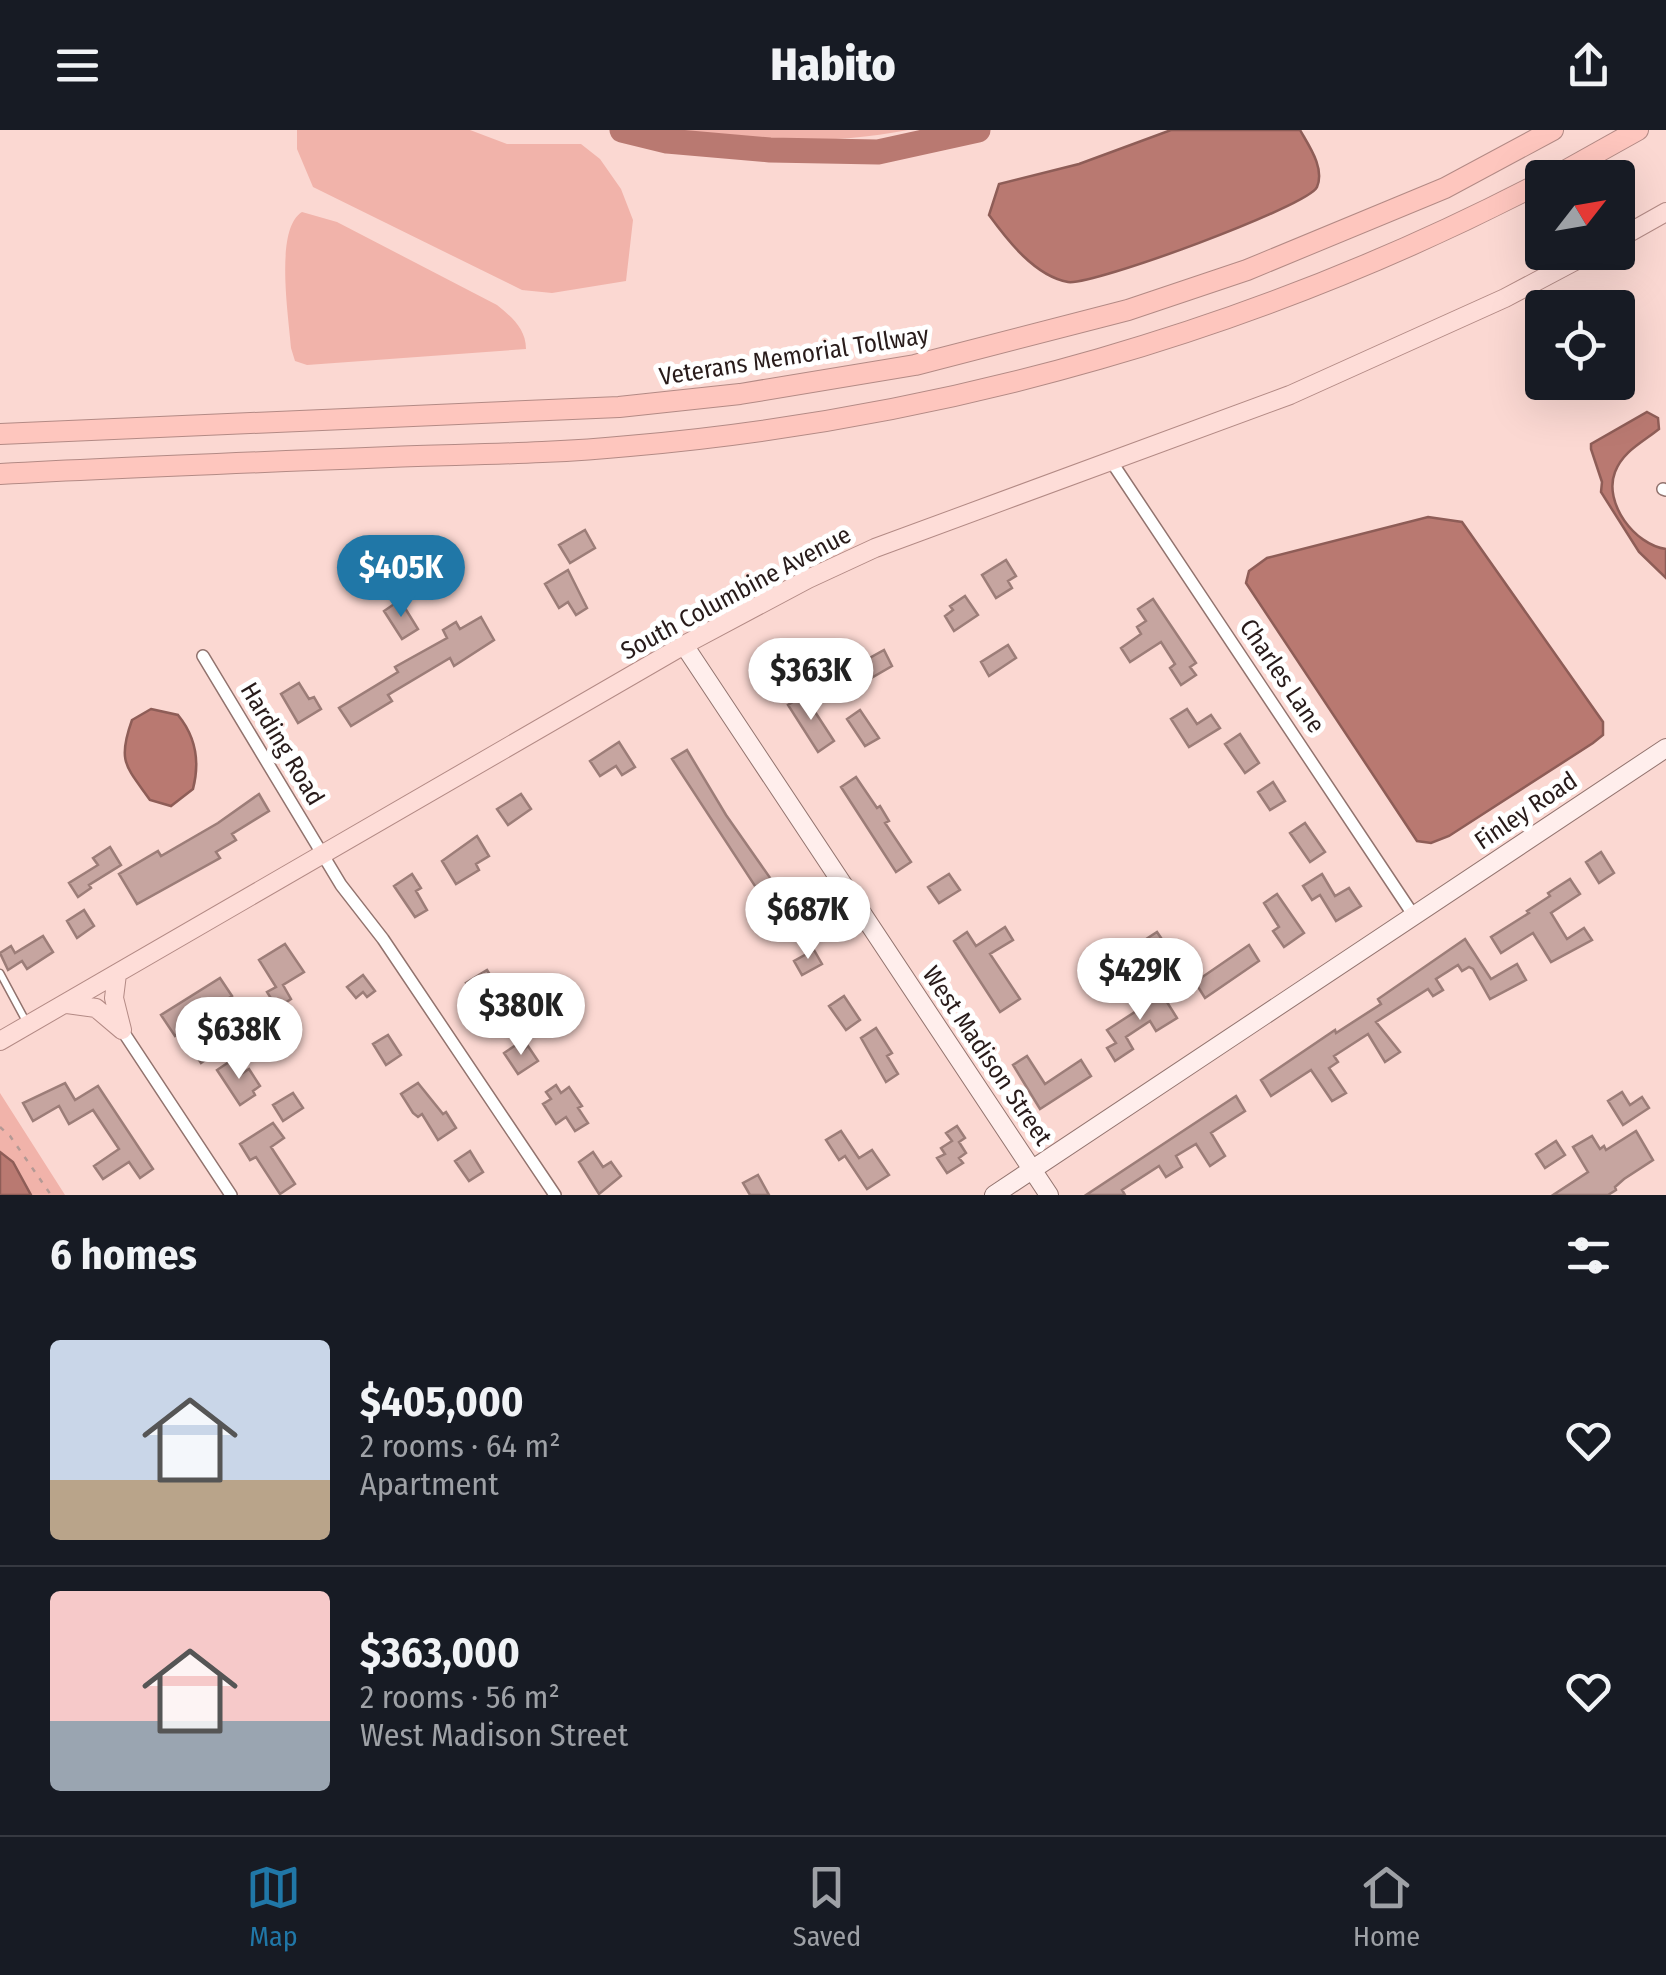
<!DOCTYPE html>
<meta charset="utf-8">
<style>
body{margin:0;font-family:"Fira Sans Condensed",sans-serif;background:#242831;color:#f1f3f6;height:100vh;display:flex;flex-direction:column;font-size:38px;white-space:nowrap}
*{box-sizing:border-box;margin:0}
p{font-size:32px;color:#9ea1a6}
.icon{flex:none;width:55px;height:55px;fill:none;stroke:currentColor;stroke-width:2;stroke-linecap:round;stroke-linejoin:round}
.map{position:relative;height:1065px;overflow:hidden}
.drawer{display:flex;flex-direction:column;background:#171b24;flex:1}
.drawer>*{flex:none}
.needle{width:65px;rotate:59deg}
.buttons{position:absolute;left:1525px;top:30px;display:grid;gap:20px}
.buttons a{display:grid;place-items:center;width:110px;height:110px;border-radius:10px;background:#171b24;box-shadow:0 10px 40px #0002;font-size:50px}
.price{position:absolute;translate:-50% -85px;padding:0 22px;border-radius:35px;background:#fff;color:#222;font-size:32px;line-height:65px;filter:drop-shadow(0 2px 5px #0008)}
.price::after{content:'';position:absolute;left:50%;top:60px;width:30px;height:22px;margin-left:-15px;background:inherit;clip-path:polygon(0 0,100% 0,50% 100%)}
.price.on{background:#2077a7;color:#fff}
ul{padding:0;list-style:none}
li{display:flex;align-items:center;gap:30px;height:250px;padding:0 50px}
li+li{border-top:2px solid #363941}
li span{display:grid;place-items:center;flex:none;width:280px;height:200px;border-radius:10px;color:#555}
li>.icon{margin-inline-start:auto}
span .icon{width:120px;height:120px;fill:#fffc;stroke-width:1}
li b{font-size:42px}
h2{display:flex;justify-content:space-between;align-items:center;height:120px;padding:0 50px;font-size:42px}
header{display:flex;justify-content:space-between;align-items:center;height:130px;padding:0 50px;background:#171b24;font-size:45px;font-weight:800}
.tabs{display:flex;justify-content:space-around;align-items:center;height:140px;border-top:2px solid #363941;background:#171b24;font-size:28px;color:#9ea1a6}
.tabs a{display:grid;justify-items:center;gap:5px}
.tabs .on{color:#2077a7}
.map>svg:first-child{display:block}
.green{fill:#f1b3aa}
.water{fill:#b97971;stroke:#8e5d57;stroke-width:2.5}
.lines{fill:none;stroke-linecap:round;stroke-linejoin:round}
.river{stroke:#b97971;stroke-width:25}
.building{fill:#c6a5a0;stroke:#9c7d78;stroke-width:2.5}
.lane-casing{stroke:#92736e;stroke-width:9}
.street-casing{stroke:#92736e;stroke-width:14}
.secondary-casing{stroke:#92736e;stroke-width:20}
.primary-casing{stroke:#b38a85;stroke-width:20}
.highway-casing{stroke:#b38a85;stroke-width:22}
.path{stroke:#b49994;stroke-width:2.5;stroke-dasharray:5 8;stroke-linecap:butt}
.lane{stroke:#fff;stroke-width:6}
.street{stroke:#fff;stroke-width:11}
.secondary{stroke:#ffeeec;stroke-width:18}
.primary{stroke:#feddd8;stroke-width:18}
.highway{stroke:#fec6be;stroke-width:20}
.labels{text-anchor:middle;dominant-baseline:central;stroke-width:10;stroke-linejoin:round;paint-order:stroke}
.street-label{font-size:25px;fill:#281b1a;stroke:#fff}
</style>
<header><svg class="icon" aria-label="menu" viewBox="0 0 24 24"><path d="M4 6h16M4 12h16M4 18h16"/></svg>Habito<svg class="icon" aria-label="share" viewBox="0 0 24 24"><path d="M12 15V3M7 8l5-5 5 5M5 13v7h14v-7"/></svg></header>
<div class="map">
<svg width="1666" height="1065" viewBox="0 0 1666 1065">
<rect width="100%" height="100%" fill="#fbd8d2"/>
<!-- green -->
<path class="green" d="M 297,0 L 470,0 L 507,14 L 581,14 L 600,29 L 621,59 L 633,90 L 626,151 L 552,163 L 522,160 L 313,57 L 297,19 Z
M 669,0 L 908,0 C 829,15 748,13 669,0 Z
M 302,82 L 337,92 L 497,175 C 512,187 526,199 526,219 L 307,235 L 295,231 L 291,218 C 289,188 274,99 302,82 Z
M 0,963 L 65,1065 L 0,1065 Z"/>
<!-- water -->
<path class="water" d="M 1171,0 L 1300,0 C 1309,16 1325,38 1317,57 C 1309,76 1092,156 1068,152 C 1035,146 1008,111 989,85 L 999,54 L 1079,34 Z
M 1647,282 L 1658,288 L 1659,299 C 1643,312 1623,321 1615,342 C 1603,373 1635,415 1666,419 L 1666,448 L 1639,422 L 1601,362 L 1602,352 L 1591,319 L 1591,314 Z
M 1428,387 L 1462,392 L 1603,592 L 1603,605 L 1593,613 L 1449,706 L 1431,713 L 1417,711 L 1246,453 L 1249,441 L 1267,428 Z
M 151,579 L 178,585 C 196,607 200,632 193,659 L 171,676 L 150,670 C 126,636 117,632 132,590 Z
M 0,1022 L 13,1032 L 31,1065 L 0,1065 Z"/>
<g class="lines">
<!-- river -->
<path class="river" d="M 622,0 L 667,11 L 770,20 L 878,22 L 978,0"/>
</g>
<!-- building -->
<path class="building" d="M 585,400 L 595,418 L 570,433 L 559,415 Z
M 1006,430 L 1016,446 L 1008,451 L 1012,458 L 996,468 L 982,445 Z
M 568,440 L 587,478 L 576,485 L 568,472 L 559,478 L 545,454 Z
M 965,466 L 978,485 L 954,501 L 945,486 L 953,480 L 950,476 Z
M 1153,469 L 1196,533 L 1190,537 L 1196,545 L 1181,555 L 1170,538 L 1175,534 L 1161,512 L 1130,532 L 1121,518 L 1141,504 L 1137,497 L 1146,491 L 1138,479 Z
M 400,470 L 418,499 L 402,509 L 384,481 Z
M 481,487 L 494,510 L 454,536 L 450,528 L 388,565 L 392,571 L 351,596 L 339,578 L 398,542 L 395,537 L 447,508 L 443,500 L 456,492 L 460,499 Z
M 1008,515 L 1016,528 L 989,546 L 981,532 Z
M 884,520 L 892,536 L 866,551 L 857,535 Z
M 299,553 L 309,569 L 314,567 L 321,579 L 298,593 L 281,564 Z
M 804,565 L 834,611 L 818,622 L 788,575 Z
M 1187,579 L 1197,594 L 1211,585 L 1220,598 L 1189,617 L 1171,589 Z
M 860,580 L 879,608 L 865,616 L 847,589 Z
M 1240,604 L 1259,633 L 1245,643 L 1225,614 Z
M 619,612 L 635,637 L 622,645 L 616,636 L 600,646 L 590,631 Z
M 687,620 L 726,685 L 789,775 L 774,785 L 672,629 Z
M 856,647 L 877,678 L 880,676 L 889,691 L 885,693 L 911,732 L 896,742 L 841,657 Z
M 1273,652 L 1285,671 L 1270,680 L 1258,662 Z
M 259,664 L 269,681 L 232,704 L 236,710 L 216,722 L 220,728 L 137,774 L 119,744 L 158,721 L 161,726 L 218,693 Z
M 521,664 L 531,679 L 508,695 L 497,679 Z
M 1305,693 L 1325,722 L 1310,732 L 1290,703 Z
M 477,706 L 489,726 L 476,734 L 479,740 L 456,754 L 442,731 Z
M 110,717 L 121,735 L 89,755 L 91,758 L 78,767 L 69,753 L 98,735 L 93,728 Z
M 1601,722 L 1614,743 L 1599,753 L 1586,732 Z
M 412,744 L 421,758 L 416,761 L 427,780 L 415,787 L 394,756 Z
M 949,744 L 960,760 L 939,773 L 928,757 Z
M 1322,744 L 1335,766 L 1349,758 L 1361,776 L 1336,791 L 1320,765 L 1312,770 L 1303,756 Z
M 1570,749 L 1580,764 L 1551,783 L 1567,809 L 1584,798 L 1592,810 L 1551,832 L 1533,803 L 1501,823 L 1491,807 L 1529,783 L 1527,781 L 1550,766 L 1548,763 Z
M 1277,764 L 1304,803 L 1284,817 L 1273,801 L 1279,797 L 1264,773 Z
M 84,780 L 94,796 L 77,808 L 67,791 Z
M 1005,797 L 1013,810 L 990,824 L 1020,869 L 1000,882 L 954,811 L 967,802 L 976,816 Z
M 1157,802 L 1172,824 L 1158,833 L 1143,811 Z
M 43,806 L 53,822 L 27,839 L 22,831 L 8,840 L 0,823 L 11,816 L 15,823 Z
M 1465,809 L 1491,849 L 1517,834 L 1526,850 L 1490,869 L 1473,839 L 1469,837 L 1462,841 L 1458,835 L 1436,849 L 1443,860 L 1433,866 L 1428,859 L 1376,892 L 1400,922 L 1385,932 L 1368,904 L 1334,926 L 1338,932 L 1329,938 L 1346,963 L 1332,971 L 1311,940 L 1271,966 L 1261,950 L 1335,900 L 1336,903 L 1381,874 L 1378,869 Z
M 285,814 L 304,842 L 283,855 L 291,869 L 277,878 L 267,862 L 276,857 L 259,830 Z
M 1249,815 L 1259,831 L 1205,868 L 1195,852 Z
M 814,820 L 822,834 L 802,845 L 794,831 Z
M 1112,825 L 1125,844 L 1113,852 L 1101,832 Z
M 487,840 L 498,858 L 471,876 L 463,862 L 469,858 L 466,853 Z
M 363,845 L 375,861 L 367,867 L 363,862 L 356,868 L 347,857 Z
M 220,848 L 232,866 L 194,890 L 214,924 L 201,933 L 181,902 L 175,906 L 161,885 Z
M 1160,861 L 1177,888 L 1156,901 L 1150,891 L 1126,907 L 1133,919 L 1115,931 L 1107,918 L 1116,913 L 1107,900 L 1141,878 L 1139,874 Z
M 844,866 L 860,890 L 846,900 L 829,876 Z
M 876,898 L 892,923 L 887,926 L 898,944 L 886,952 L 861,908 Z
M 388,905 L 401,925 L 386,935 L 373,914 Z
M 519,913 L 523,920 L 528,916 L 538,931 L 518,944 L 504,923 Z
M 1027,926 L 1045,954 L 1081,930 L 1091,946 L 1040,979 L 1013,935 Z
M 232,930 L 241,944 L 249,939 L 260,956 L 253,961 L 255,965 L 240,975 L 217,940 Z
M 65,953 L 75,970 L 98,956 L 153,1039 L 140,1048 L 129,1032 L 103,1049 L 94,1036 L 119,1019 L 93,980 L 69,994 L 59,976 L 33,991 L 23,973 Z
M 418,953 L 443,984 L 446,982 L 456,998 L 438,1010 L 422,984 L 418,987 L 413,983 L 401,964 Z
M 556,955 L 561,963 L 569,957 L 582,976 L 578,978 L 588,993 L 575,1001 L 566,987 L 556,994 L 543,974 L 551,969 L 546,962 Z
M 1622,962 L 1630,975 L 1642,967 L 1649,978 L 1623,995 L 1608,971 Z
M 293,963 L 303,978 L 283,991 L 273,975 Z
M 1236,966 L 1245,981 L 1211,1003 L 1225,1026 L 1210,1036 L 1196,1014 L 1176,1026 L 1182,1037 L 1166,1047 L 1159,1036 L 1122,1060 L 1125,1065 L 1086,1065 Z
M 273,993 L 284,1008 L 271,1017 L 295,1054 L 280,1064 L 256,1027 L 250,1030 L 240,1014 Z
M 957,996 L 965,1008 L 959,1012 L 966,1023 L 959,1028 L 963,1033 L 947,1043 L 937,1028 L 945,1024 L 941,1018 L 952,1011 L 946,1003 Z
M 841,1001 L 859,1028 L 872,1020 L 889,1045 L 867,1059 L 845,1026 L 839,1030 L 826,1010 Z
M 1636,1001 L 1653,1030 L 1624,1049 L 1615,1057 L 1616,1060 L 1608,1065 L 1553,1065 L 1588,1042 L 1573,1017 L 1592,1006 L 1600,1019 L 1604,1016 L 1606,1020 Z
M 1556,1011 L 1565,1025 L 1545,1038 L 1536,1024 Z
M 470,1021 L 483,1042 L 469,1051 L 455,1031 Z
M 593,1022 L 603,1037 L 611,1032 L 621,1046 L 599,1064 L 579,1032 Z
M 758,1045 L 769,1065 L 750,1065 L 743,1053 Z"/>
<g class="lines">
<!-- lane casing -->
<g class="lane-casing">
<path id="lane" d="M 0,843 L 28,895"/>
</g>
<!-- street casing -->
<g class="street-casing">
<path id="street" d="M 1111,331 L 1414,786
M 1663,359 L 1666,360
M 203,526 L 341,755 L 383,809 L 555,1065
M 122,900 L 231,1065"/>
</g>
<!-- secondary casing -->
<g class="secondary-casing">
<path id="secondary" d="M 684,515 L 1049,1065
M 994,1065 L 1666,618"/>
</g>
<!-- primary casing -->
<g class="primary-casing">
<path id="primary" d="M 1618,109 L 1666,82
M 117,844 L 114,868 L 122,900
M 67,874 L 96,878 L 122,900
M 0,911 L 684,515 L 808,449 L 875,418 L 1290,265 L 1505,168 L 1592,122"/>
</g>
<!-- highway casing -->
<g class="highway-casing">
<path id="highway" d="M 1552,48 L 1638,0
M 0,304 L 619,277 L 740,264 L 915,235 L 1128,180 L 1247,140 L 1445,58 L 1553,0
M 0,344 C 130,337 260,332 390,327 C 470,324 550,324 629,316 C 949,288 1258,200 1542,52"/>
</g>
<!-- path -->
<path class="path" d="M 0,997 L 10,1006 L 51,1065"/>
<!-- lane -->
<use href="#lane" class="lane"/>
<!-- street -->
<use href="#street" class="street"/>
<!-- secondary -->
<use href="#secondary" class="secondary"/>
<!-- primary -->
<use href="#primary" class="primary"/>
<!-- highway -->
<use href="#highway" class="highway"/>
</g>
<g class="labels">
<!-- street labels -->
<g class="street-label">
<text transform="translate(794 226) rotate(-9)">Veterans Memorial Tollway</text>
<text transform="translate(736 463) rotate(-28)">South Columbine Avenue</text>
<text transform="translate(1282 546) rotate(56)">Charles Lane</text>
<text transform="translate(282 614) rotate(59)">Harding Road</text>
<text transform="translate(1526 681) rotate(-34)">Finley Road</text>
<text transform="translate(987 926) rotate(56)">West Madison Street</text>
</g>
</g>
</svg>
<div class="buttons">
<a><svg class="needle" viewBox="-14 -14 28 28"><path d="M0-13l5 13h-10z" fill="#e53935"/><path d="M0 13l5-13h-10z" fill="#9ea1a6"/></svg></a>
<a><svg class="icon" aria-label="locate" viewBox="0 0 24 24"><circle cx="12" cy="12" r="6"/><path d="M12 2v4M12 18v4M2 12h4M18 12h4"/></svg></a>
</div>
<b class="price on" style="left:401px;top:490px">$405K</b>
<b class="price" style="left:811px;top:593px">$363K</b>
<b class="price" style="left:808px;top:832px">$687K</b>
<b class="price" style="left:1140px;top:893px">$429K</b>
<b class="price" style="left:521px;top:928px">$380K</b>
<b class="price" style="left:239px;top:952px">$638K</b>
</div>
<section class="drawer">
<h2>6 homes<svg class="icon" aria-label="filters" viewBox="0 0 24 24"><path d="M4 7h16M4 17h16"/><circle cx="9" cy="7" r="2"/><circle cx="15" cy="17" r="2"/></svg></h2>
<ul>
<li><span style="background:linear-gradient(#c9d6e8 70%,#b9a48a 0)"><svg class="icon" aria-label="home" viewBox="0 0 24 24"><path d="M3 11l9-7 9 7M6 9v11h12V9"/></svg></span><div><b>$405,000</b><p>2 rooms · 64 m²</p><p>Apartment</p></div><svg class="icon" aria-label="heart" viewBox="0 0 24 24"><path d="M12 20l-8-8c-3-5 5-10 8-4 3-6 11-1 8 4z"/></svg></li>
<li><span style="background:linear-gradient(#f6c9c9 65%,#9aa5b1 0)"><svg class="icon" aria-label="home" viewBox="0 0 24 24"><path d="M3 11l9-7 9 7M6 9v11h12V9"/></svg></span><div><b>$363,000</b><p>2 rooms · 56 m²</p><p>West Madison Street</p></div><svg class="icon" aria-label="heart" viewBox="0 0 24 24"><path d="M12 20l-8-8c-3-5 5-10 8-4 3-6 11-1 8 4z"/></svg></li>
</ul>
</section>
<nav class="tabs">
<a class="on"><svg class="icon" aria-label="map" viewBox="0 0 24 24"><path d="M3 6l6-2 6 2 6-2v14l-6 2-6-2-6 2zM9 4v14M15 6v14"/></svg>Map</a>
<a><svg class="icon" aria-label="saved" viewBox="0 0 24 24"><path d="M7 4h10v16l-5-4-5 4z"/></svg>Saved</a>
<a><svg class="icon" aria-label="home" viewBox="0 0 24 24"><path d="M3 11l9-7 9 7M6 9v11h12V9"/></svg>Home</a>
</nav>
